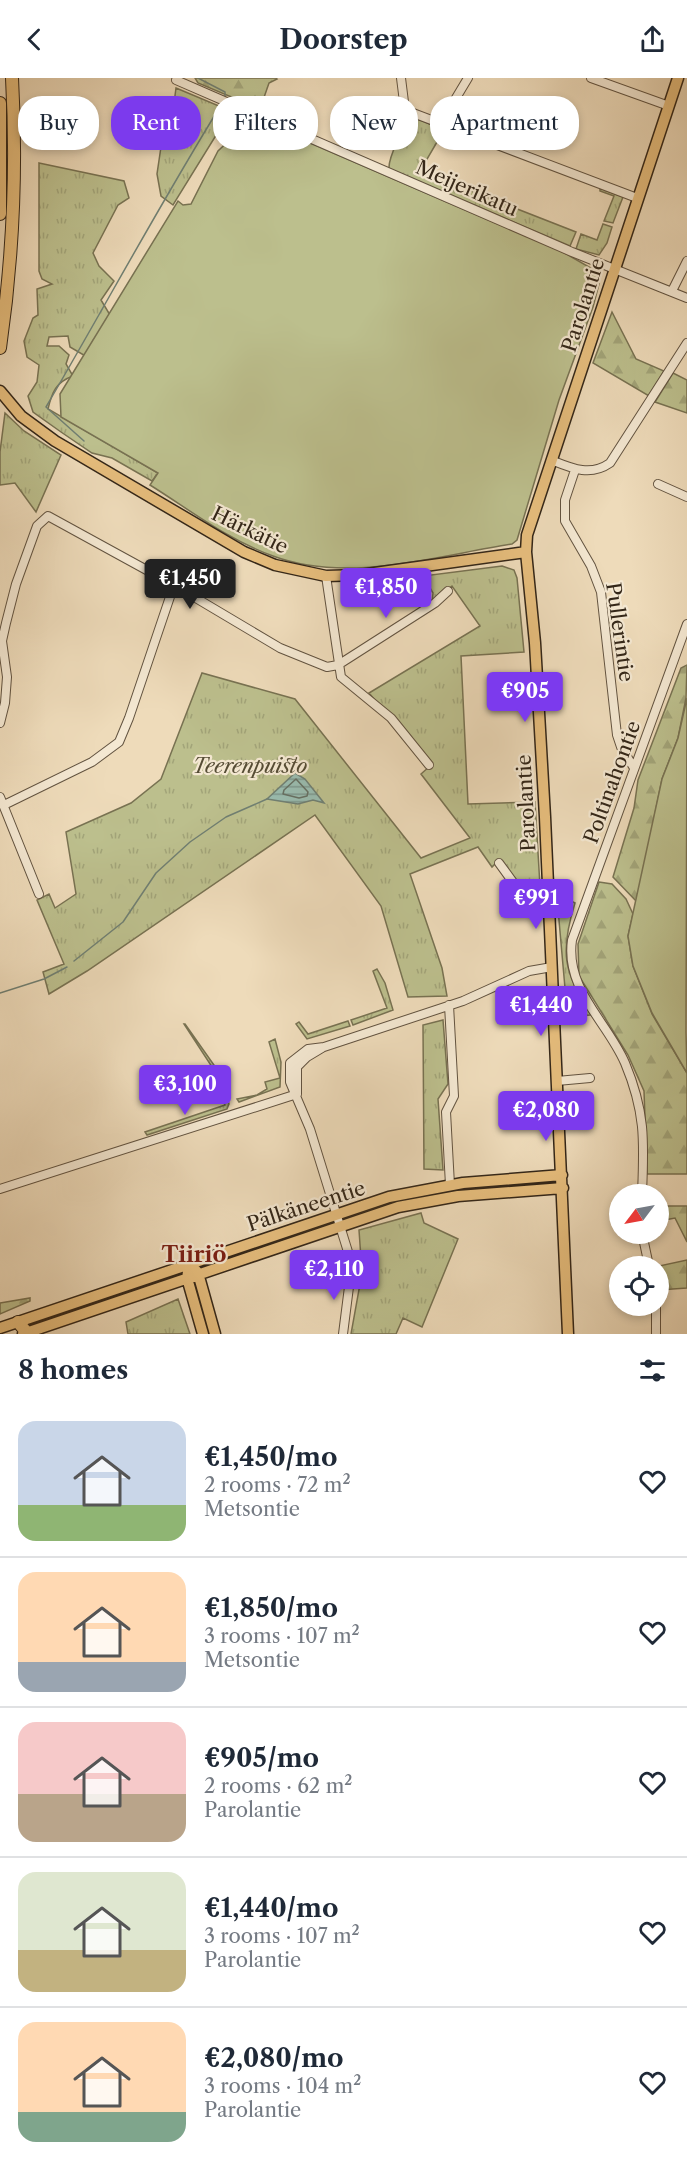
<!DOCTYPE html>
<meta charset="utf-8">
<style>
body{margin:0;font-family:"Libre Caslon Text",serif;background:#f6f6f7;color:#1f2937;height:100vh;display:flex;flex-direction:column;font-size:22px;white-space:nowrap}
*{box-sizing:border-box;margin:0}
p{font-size:20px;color:#747a83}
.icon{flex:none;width:33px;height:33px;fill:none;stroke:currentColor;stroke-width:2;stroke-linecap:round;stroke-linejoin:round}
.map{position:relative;height:1256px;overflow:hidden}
.drawer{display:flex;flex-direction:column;background:#fff;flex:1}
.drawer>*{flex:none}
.hud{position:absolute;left:18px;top:18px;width:651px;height:54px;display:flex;gap:12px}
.needle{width:39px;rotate:238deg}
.tools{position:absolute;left:609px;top:1106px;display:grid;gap:12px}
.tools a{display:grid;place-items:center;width:60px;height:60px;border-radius:50%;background:#fff;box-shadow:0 3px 9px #0003;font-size:30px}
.price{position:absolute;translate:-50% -51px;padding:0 14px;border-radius:6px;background:#7c3aed;color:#fff;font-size:20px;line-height:39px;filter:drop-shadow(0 2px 3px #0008)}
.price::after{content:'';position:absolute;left:50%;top:36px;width:18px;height:14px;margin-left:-9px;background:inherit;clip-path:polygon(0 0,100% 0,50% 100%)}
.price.selected{background:#222;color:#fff}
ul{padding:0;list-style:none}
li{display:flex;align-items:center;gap:18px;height:150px;padding:0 18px}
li+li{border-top:2px solid #e0e1e3}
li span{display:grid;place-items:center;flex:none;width:168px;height:120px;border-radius:18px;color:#555}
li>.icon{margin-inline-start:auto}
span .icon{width:72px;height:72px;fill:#fffc;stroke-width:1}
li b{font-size:26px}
h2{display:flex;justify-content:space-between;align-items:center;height:72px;padding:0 18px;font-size:26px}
.pill{padding:0 21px;border-radius:24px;background:#fff;box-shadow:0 3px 9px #0003;font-size:21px;line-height:54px}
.pill.selected{background:#7c3aed;color:#fff}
header{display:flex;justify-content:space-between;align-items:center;height:78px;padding:0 18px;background:#fff;font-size:27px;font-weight:700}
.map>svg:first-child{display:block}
.grass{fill:url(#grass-tufts);stroke:#787252;stroke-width:1.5}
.forest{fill:url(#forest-firs);stroke:#787252;stroke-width:1.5}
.garden{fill:#bcbf8d;stroke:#787252;stroke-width:1.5}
.water{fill:url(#water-rules);stroke:#707f72;stroke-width:1.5}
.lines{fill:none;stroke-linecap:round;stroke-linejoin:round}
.shore{stroke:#667063;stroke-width:1.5}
.stream{stroke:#707f72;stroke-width:1.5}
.minor-casing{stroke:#625340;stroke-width:10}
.major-casing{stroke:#332618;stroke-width:13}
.highway-casing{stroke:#332618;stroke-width:14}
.minor{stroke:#f4e8d2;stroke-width:8}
.major{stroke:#e7be7d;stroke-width:10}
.highway{stroke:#e7be7d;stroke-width:12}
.labels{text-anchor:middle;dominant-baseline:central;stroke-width:4.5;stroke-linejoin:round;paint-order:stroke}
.street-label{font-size:20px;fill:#332618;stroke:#f4e8d2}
.park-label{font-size:20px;font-style:italic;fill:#554c35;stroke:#f4e8d2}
.quarter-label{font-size:22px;font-weight:bold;fill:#7a1f14;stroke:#f4e8d2}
</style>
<header><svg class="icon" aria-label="back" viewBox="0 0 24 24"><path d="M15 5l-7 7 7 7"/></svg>Doorstep<svg class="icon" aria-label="share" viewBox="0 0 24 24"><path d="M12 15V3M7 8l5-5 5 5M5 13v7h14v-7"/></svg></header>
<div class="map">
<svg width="687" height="1256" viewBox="0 0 687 1256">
<defs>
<pattern id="grass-tufts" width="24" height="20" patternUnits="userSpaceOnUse" patternTransform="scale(1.5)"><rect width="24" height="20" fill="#bcbf8d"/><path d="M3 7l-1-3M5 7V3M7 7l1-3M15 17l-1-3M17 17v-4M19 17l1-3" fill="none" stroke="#a2a479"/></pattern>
<pattern id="forest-firs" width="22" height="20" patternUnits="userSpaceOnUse" patternTransform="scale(1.5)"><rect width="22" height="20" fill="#bcbf8d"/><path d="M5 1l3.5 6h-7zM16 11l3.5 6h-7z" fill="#a2a479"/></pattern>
<pattern id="water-rules" width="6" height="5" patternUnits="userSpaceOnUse" patternTransform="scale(1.5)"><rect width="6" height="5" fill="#99bbae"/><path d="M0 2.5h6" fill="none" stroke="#7d988d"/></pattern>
</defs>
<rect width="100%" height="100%" fill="#eedbba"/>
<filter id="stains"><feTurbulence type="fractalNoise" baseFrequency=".00333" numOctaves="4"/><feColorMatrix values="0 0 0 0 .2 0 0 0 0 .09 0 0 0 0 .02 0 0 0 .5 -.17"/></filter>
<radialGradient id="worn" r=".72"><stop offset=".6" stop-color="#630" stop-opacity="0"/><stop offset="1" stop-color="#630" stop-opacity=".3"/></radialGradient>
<!-- grass -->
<path class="grass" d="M 176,10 L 231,33 L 173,127 L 161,118 L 157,96 L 161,69 L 168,71 Z
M 413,39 L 444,52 L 420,93 L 576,154 L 570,168 L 389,91 C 388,81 405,42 413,39 Z
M 39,85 L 124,103 L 129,120 L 118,127 L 93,175 L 99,188 L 114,203 L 101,222 L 113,242 L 87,279 L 70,269 L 68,258 L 49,259 L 47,268 L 59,268 L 69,277 L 66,286 L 73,298 C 56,304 52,314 48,331 L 158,395 L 152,403 L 112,380 L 92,375 L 61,354 L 33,334 L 28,318 L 37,304 L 39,287 L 27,279 L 24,263 L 33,240 L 38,237 L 37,211 L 52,206 L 42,201 L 39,193 Z
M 600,110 L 623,119 L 613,145 L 604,143 L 614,118 L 600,113 Z
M 603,146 L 612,149 L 607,165 L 599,177 L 576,171 L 581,156 L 597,162 Z
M 5,335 L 24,353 L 61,377 L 36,434 L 15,405 L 0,407 L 0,374 Z
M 502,488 L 514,492 L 517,500 L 524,574 L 461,578 L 468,726 L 535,724 L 541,825 L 533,826 L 499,782 L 492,789 L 478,769 L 410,796 L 442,890 L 447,918 L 408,919 L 381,828 L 315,737 L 87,893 L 49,916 L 43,894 L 64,886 L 37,822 L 49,816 L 55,830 L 76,816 L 66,754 L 131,725 L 161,701 L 202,595 L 295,621 L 421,780 L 470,760 L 421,696 L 430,688 L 369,615 L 480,548 L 452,508 L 432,524 L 433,515 L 423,498 Z
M 573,824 L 575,825 C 560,873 563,894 591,937 L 564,940 L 565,910 L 558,831 L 562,825 Z
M 377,891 L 385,905 L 393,932 L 353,947 L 351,942 L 387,930 L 373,893 Z
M 443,942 L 448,1006 L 438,1021 L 443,1092 L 424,1091 L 423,947 Z
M 348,943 L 350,948 L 307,961 L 296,946 L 299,944 L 308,956 Z
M 185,946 L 216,990 L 214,992 L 184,946 Z
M 275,961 L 281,984 L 280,1009 L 239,1024 L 237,1021 L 257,1017 L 267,1011 L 265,1004 L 280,1000 L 269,964 Z
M 217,1001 L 221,1002 L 229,1026 L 227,1031 L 147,1057 L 145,1054 L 225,1027 Z
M 421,1135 L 424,1145 L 458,1161 L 422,1249 L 403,1240 L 396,1256 L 351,1256 L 362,1195 L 359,1152 Z
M 172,1197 L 173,1200 L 94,1227 L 93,1224 Z
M 178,1221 L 190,1256 L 128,1256 L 126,1244 Z"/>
<!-- forest -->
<path class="forest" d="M 195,0 L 276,0 L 277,1 L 269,5 L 260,31 L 198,5 Z
M 612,234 L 636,281 L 664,293 L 649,318 L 593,285 Z
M 673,295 L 687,302 L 687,335 L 655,324 Z
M 687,587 L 686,620 L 678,660 L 662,701 L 637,824 L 613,799 L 634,730 L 638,702 L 681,590 Z
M 599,804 L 612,806 L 626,821 L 633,836 L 628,858 L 633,888 L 652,936 L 687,995 L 687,1096 L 647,1096 L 644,1013 L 628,977 L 579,898 L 578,866 Z
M 658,1121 L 660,1128 L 687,1128 L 687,1164 L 675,1140 L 659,1143 Z
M 687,1182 L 687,1210 L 659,1212 L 659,1188 Z
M 30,1220 L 30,1223 L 0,1236 L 0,1225 Z"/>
<!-- garden -->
<path class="garden" d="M 238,54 L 289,56 L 561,173 L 596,193 L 599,206 L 593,229 L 559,322 L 517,462 L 512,466 C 435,478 348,506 273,478 C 228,462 190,432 150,407 L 158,395 L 61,339 L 60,316 L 178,123 L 183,127 L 191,126 L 218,73 Z
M 687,620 L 686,954 L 687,995 L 652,935 L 633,888 L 628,858 L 662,701 L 678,660 Z"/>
<!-- water -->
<path class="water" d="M 295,695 L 305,701 L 324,725 L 313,722 L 298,726 L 267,721 Z"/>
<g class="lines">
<!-- shore -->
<path class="shore" d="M 296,701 L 308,714 L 307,718 L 299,720 L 283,716 L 284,712 Z"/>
<!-- stream -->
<path class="stream" d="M 198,0 L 225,14 L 225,18
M 84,363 L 46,329 C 105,228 160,126 221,27
M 74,883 L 123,844 L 156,795 L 190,764 L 226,739 L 267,721
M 0,915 L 44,901 L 67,889"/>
<!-- minor casing -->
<g class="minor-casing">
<path id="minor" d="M 401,0 L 405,32 L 637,120
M 591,0 L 669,28
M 176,2 L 572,174 L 687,220
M 441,45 L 468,0
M 672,213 L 687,183
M 551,382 C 571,390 590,399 610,385 L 687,265
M 575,392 L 565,422 L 565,443 L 591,488 L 601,514 L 617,657 L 621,669 L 634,690
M 658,406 L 687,419
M 326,498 L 341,599 L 391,640 L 429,687
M 0,645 L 5,625 L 7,599 L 2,563 L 6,545 L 16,506 L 37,448 L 48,438 L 174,507 L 280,570 L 327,589 L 338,587 L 435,525 L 448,513
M 0,719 L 39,816
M 4,727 L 92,684 L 119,664 L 129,640 L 174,507
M 499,785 L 531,829 L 549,831
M 449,927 L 454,1018 L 446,1034 L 450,1107
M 557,1003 L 590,1000
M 297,1016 L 297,989 L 307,979 L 322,970
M 0,1111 L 297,1016
M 642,1116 C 644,1065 646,1035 625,985 C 607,943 565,912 572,862 L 687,546
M 642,1155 L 649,1188
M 656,1227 L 656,1256
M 343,1256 L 350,1201 L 349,1177 L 310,1051 L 290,1004 L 290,985 L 308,971 L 324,969 L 463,923 L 529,893 L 552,889"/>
</g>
<!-- major casing -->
<g class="major-casing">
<path id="major" d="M 0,313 L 21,338 L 55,363 L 244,474 L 275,487 L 326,498 L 360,497 L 526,474
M 194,1190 L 198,1195 L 215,1256
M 188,1194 L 187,1200 L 203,1256
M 0,1250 L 389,1119 L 463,1105 L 562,1097
M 23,1256 L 398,1129 L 458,1118 L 563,1110
M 568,1256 L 545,739 L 535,565 L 526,474 L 527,457 L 678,0"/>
</g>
<!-- highway casing -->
<g class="highway-casing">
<path id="highway" d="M 0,25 L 0,136
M 0,270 C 13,180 17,90 12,0
M 18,1244 L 28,1256"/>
</g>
<!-- minor -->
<use href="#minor" class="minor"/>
<!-- major -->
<use href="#major" class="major"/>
<!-- highway -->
<use href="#highway" class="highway"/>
</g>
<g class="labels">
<!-- street labels -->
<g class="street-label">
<text transform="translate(467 110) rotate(24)">Meijerikatu</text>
<text transform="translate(583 227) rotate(-72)">Parolantie</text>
<text transform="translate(250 452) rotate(26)">Härkätie</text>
<text transform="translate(620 554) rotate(82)">Pullerintie</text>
<text transform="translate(612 704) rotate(-70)">Poltinahontie</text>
<text transform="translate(526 725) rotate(-93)">Parolantie</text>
<text transform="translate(306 1128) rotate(-18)">Pälkäneentie</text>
</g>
<!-- park labels -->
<g class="park-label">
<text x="250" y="688">Teerenpuisto</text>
</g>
<!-- quarter labels -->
<g class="quarter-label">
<text x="194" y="1176">Tiiriö</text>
</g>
</g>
<rect width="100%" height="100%" filter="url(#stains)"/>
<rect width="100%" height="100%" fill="url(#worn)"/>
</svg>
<div class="tools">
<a><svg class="needle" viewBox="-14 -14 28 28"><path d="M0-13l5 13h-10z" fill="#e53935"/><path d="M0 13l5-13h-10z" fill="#747a83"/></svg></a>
<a><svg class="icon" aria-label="locate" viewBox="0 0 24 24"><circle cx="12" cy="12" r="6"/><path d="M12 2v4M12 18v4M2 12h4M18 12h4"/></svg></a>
</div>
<b class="price selected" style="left:190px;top:532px">€1,450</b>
<b class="price" style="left:386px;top:541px">€1,850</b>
<b class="price" style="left:525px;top:645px">€905</b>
<b class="price" style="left:536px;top:852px">€991</b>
<b class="price" style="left:541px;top:959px">€1,440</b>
<b class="price" style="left:185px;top:1038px">€3,100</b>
<b class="price" style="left:546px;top:1064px">€2,080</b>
<b class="price" style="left:334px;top:1223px">€2,110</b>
<div class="hud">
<a class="pill">Buy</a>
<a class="pill selected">Rent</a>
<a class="pill">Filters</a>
<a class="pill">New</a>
<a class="pill">Apartment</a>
</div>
</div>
<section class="drawer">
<h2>8 homes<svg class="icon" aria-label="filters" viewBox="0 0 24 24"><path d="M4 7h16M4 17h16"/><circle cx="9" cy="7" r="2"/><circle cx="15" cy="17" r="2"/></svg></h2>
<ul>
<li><span style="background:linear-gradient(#c9d6e8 70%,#8fb573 0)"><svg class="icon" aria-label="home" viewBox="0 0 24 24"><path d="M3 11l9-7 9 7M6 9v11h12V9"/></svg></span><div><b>€1,450/mo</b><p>2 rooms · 72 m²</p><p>Metsontie</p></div><svg class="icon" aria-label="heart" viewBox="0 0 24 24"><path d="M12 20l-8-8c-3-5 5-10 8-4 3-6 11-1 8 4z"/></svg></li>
<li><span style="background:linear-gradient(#ffd9b3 75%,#9aa5b1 0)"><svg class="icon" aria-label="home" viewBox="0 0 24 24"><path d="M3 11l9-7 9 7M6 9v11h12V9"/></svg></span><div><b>€1,850/mo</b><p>3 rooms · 107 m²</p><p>Metsontie</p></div><svg class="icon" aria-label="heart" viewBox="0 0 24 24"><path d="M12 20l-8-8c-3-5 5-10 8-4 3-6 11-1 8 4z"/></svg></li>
<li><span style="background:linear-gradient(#f6c9c9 60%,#b9a48a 0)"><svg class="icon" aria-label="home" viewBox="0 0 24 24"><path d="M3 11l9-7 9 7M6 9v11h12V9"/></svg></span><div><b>€905/mo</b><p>2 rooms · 62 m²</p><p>Parolantie</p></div><svg class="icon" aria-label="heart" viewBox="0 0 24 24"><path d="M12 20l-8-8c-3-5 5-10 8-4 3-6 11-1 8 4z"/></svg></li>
<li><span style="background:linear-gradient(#dfe7d0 65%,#c2b280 0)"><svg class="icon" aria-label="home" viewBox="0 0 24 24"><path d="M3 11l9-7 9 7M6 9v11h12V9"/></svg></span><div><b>€1,440/mo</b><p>3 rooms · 107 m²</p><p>Parolantie</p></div><svg class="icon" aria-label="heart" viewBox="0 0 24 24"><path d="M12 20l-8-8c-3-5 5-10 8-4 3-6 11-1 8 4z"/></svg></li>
<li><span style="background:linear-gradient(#ffd9b3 75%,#7fa58c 0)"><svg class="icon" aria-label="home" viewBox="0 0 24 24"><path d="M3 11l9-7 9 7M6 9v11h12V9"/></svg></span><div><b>€2,080/mo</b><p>3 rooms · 104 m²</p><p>Parolantie</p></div><svg class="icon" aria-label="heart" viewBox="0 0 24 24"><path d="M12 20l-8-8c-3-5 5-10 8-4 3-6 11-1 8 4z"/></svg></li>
</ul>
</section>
